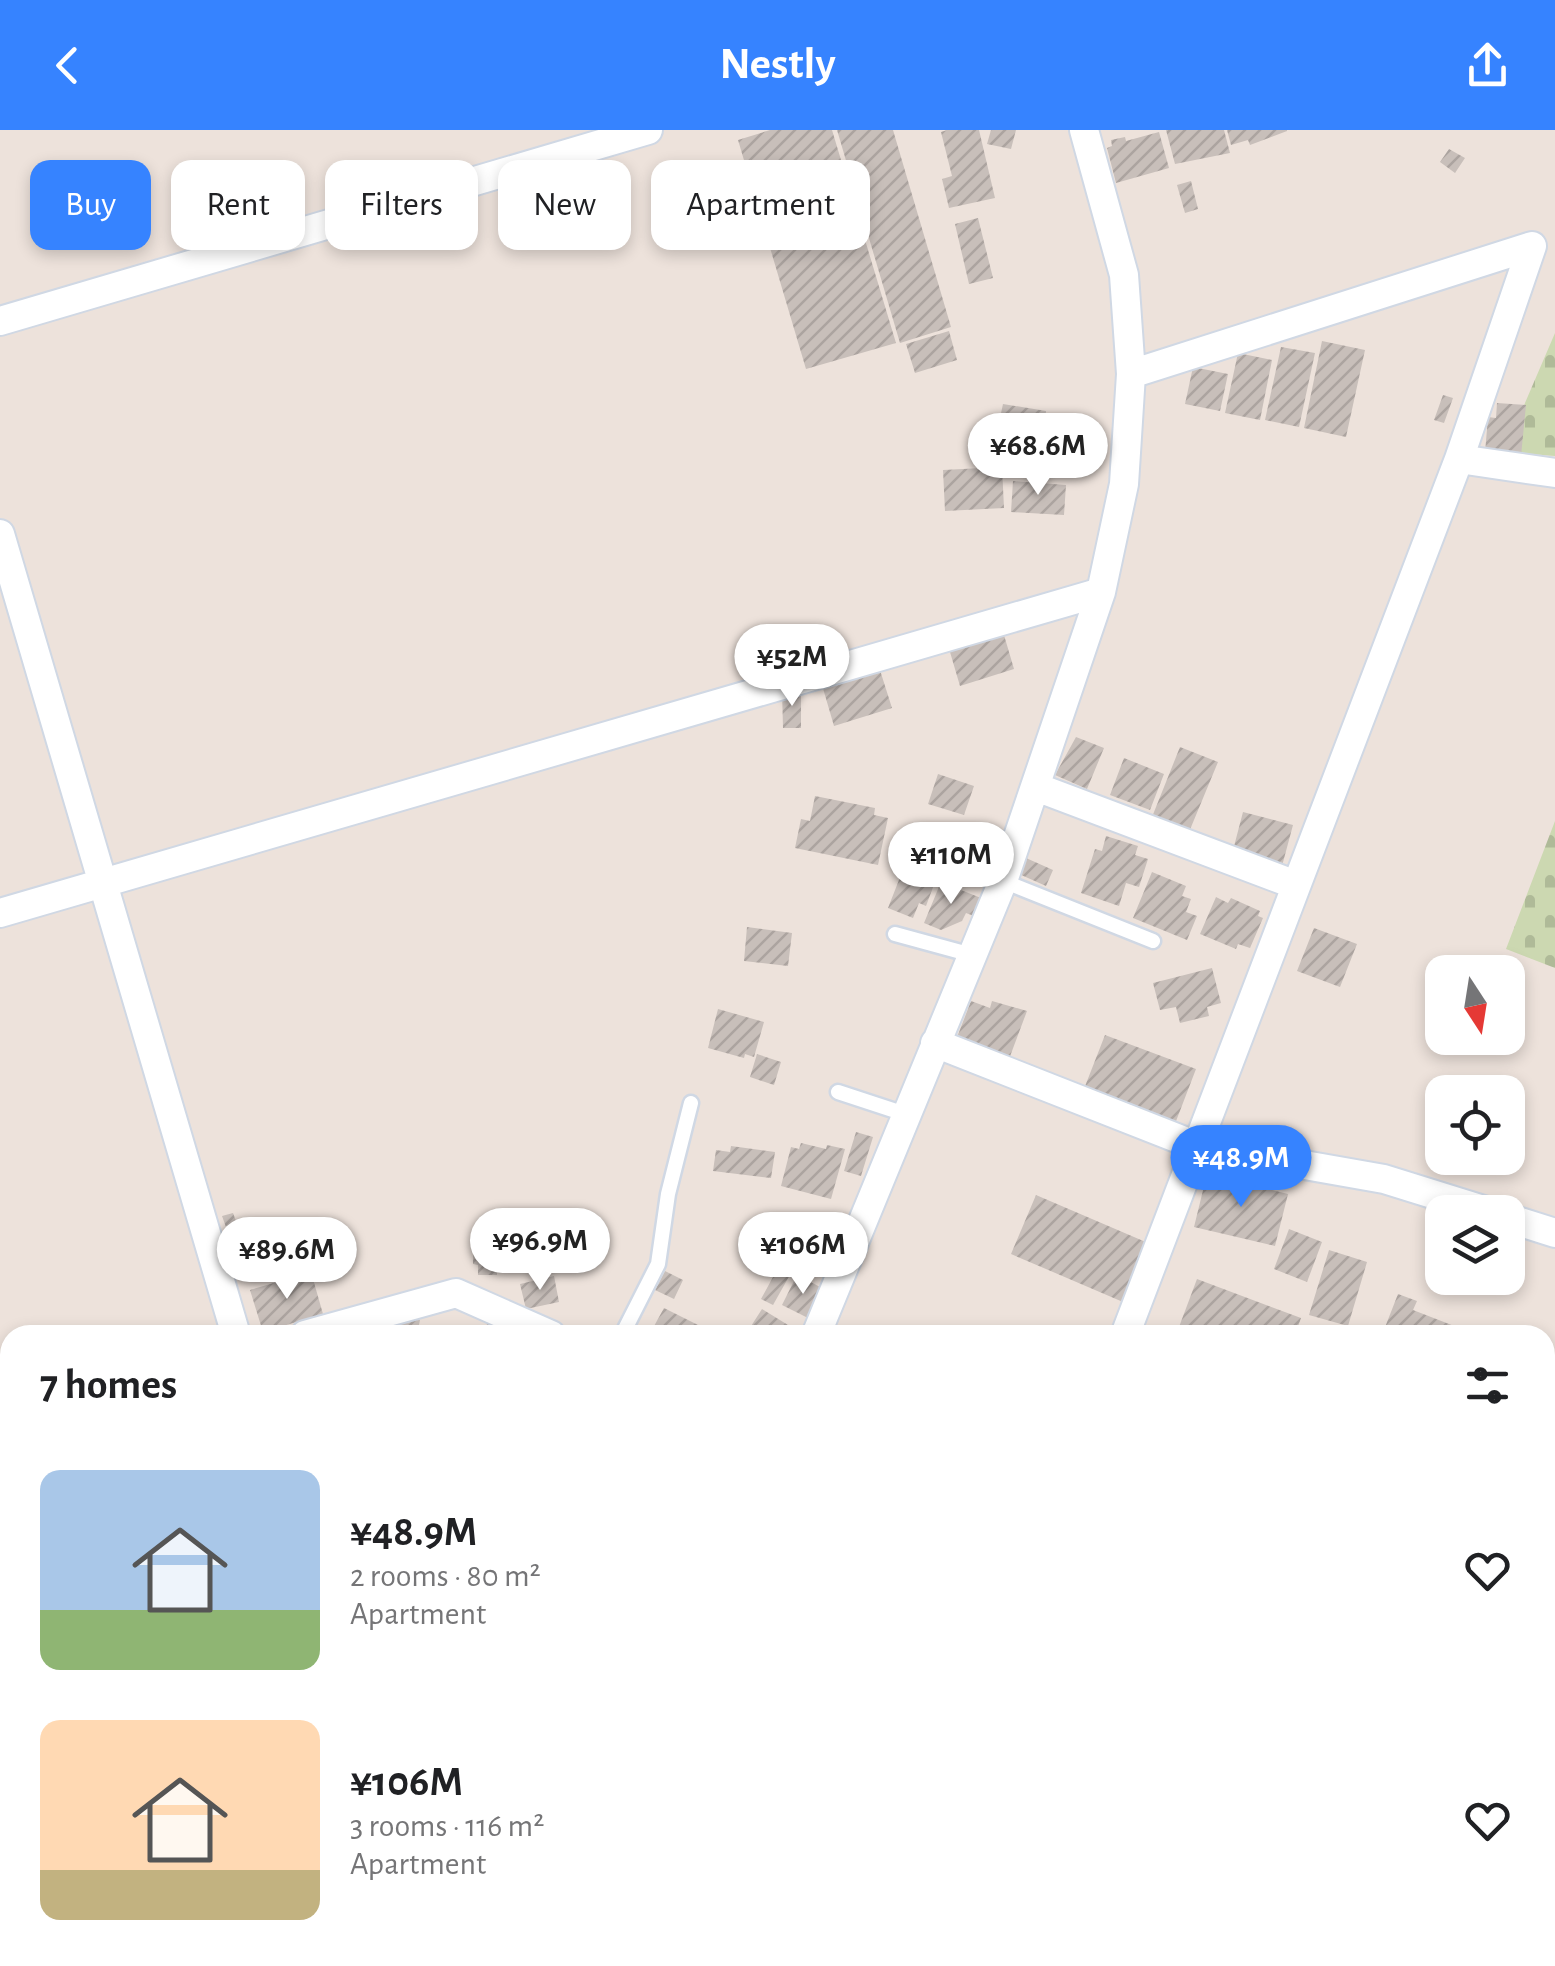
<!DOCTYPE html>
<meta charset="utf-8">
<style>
body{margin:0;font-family:"Alegreya Sans",sans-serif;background:#f6f6f6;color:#202124;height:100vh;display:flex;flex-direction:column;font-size:38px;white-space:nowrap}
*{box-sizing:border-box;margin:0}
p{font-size:32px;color:#757577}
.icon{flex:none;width:55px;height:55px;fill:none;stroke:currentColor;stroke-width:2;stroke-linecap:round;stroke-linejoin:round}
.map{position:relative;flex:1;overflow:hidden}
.side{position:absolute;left:0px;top:1195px;width:1555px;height:642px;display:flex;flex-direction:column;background:#fff;border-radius:30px 30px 0 0;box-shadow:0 5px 15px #0003}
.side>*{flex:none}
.guide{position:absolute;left:30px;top:30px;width:1000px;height:90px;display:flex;gap:20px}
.needle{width:65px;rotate:168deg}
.fabs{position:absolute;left:1425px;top:825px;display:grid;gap:20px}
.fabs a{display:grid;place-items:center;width:100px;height:100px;border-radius:20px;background:#fff;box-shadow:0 5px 15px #0003;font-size:50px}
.price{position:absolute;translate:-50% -85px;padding:0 22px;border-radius:35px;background:#fff;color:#222;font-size:32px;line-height:65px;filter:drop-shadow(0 2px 5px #0008)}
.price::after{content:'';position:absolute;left:50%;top:60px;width:30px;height:22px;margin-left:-15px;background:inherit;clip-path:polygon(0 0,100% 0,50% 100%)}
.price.on{background:#3683ff;color:#fff}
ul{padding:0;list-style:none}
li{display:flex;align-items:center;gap:30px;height:250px;padding:0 40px}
li span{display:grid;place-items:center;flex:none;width:280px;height:200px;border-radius:20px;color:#555}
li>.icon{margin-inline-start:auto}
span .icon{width:120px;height:120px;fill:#fffc;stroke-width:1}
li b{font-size:42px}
h2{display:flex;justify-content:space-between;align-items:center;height:120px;padding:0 40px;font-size:42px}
.pill{padding:0 35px;border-radius:20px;background:#fff;box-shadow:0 5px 15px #0003;font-size:35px;line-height:90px}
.pill.on{background:#3683ff;color:#fff}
header{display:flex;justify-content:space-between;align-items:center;height:130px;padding:0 40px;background:#3683ff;color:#fff;font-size:45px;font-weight:700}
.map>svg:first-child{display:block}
.cemetery{fill:url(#cemetery-stones)}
.building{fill:url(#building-hatch)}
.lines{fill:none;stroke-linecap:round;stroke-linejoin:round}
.service-casing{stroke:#d0d8e4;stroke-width:19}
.minor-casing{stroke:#d0d8e4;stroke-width:32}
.service{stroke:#fff;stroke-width:14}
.minor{stroke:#fff;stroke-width:28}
</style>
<header><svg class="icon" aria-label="back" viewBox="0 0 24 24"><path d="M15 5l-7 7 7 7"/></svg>Nestly<svg class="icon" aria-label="share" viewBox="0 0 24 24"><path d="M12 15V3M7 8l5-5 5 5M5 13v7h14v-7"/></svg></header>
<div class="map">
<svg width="1555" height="1836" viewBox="0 0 1555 1836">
<defs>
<pattern id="cemetery-stones" width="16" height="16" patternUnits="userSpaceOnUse" patternTransform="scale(2.5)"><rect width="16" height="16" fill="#ccd8b1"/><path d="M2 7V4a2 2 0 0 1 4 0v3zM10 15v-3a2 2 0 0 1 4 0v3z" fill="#afba98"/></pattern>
<pattern id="building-hatch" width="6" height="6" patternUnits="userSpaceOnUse" patternTransform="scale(2.5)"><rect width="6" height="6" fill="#c8bfba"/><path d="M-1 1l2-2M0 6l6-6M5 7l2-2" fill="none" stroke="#aca4a0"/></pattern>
</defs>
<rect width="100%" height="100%" fill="#ede2db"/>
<!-- cemetery -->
<path class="cemetery" d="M 1555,203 L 1555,326 L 1504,322 Z
M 1555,691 L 1555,838 L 1506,819 Z"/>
<!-- building -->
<path class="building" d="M 770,0 L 832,0 L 896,213 L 806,239 L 738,10 Z
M 837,0 L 893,0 L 951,197 L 900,213 Z
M 947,0 L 979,0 L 995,68 L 949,78 L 942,49 L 952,46 L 941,2 Z
M 991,0 L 1016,0 L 1011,19 L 987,14 Z
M 1166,0 L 1224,0 L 1230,23 L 1175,34 Z
M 1227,0 L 1287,0 L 1287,1 L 1250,15 L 1248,10 L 1231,15 Z
M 1159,2 L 1169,38 L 1116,53 L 1107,18 L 1112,16 L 1111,10 L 1125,7 L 1126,11 Z
M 1449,19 L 1465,28 L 1455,43 L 1440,32 Z
M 1191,51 L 1198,79 L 1185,83 L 1177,55 Z
M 978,88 L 993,148 L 969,154 L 955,94 Z
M 949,201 L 957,230 L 915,243 L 906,214 Z
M 1322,211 L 1365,220 L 1346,307 L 1304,298 Z
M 1281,217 L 1315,223 L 1299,297 L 1265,290 Z
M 1238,223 L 1272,230 L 1260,290 L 1225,283 Z
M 1193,237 L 1228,244 L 1220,281 L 1185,274 Z
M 1443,265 L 1453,268 L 1444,293 L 1434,290 Z
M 1497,273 L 1526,275 L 1521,326 L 1485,323 L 1488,287 L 1496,288 Z
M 1003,274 L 1046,281 L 1045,293 L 1068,297 L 1061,325 L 995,311 Z
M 1002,337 L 1004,378 L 945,381 L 943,340 Z
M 1013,351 L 1066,355 L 1064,385 L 1011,382 Z
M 1004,505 L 1014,539 L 960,556 L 950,522 Z
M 879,537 L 892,578 L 834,596 L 822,555 Z
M 782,560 L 801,561 L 801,598 L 783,598 Z
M 1076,607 L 1104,618 L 1087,659 L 1055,645 Z
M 1180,617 L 1218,632 L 1189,702 L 1152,687 Z
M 1124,628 L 1164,644 L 1150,680 L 1110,665 Z
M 938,644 L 974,656 L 964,685 L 928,674 Z
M 815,666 L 875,678 L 874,685 L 888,688 L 878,735 L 795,718 L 801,689 L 810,691 Z
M 1243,682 L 1293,695 L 1282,736 L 1232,724 Z
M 935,702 L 990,718 L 982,748 L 926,732 Z
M 1106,706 L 1138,716 L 1135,725 L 1148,729 L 1139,757 L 1126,753 L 1119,776 L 1081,763 L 1095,719 L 1102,721 Z
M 1026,728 L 1053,740 L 1046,756 L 1019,744 Z
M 906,732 L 938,744 L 926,776 L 919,773 L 913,788 L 888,778 Z
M 1152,742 L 1186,756 L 1182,766 L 1191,769 L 1186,782 L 1197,786 L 1187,810 L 1133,788 Z
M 941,752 L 981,768 L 974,786 L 966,783 L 962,791 L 941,800 L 924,793 Z
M 1216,767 L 1228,773 L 1231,768 L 1260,781 L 1258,786 L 1263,788 L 1250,818 L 1238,814 L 1236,819 L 1200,804 Z
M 747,797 L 792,803 L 788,836 L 744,831 Z
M 1314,798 L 1357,814 L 1340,857 L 1297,841 Z
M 1212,838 L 1221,873 L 1207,877 L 1209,886 L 1180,893 L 1176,877 L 1160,880 L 1153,853 Z
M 971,871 L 990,878 L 992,871 L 1027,881 L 1009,929 L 956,910 Z
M 718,879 L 764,892 L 754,927 L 745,924 L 744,928 L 708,918 Z
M 1105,905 L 1196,939 L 1173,999 L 1082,964 Z
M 757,924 L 781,932 L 774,955 L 750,947 Z
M 856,1002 L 873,1007 L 861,1046 L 844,1041 Z
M 801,1013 L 826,1019 L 827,1015 L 845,1019 L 831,1069 L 781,1056 L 791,1017 L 799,1019 Z
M 731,1016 L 775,1022 L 771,1048 L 713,1041 L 716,1020 L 730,1022 Z
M 1207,1044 L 1288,1064 L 1275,1116 L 1194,1097 Z
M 1036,1065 L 1148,1113 L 1123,1172 L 1011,1124 Z
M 233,1083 L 242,1107 L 231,1111 L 222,1086 Z
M 1289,1099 L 1322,1112 L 1307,1152 L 1274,1139 Z
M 539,1101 L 548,1126 L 513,1138 L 504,1114 Z
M 473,1115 L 497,1115 L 497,1145 L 478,1145 L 478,1135 L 473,1134 Z
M 1329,1120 L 1367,1132 L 1348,1196 L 1309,1185 Z
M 779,1136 L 791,1143 L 773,1175 L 761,1169 Z
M 665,1141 L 683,1150 L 674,1169 L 655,1160 Z
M 311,1142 L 323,1184 L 263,1202 L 250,1160 Z
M 797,1145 L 824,1159 L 808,1188 L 782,1175 Z
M 554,1146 L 559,1172 L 526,1179 L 520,1154 Z
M 1197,1149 L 1301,1188 L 1295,1205 L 1176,1205 Z
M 1398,1164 L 1417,1171 L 1413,1180 L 1467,1201 L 1465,1205 L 1382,1205 Z
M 664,1178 L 700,1196 L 695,1205 L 667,1205 L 653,1198 Z
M 762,1179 L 788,1195 L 782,1205 L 746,1204 Z
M 394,1185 L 420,1190 L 417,1205 L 390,1204 Z
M 489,1189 L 517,1200 L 515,1205 L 483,1205 Z
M 484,1828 L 523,1828 L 519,1836 L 485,1836 Z
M 589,1828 L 651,1828 L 646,1836 L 585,1836 Z
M 685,1828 L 735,1828 L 750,1836 L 681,1836 Z"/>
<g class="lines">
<!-- service casing -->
<g class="service-casing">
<path id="service" d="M 1003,751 L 1153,811
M 895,804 L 972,825
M 838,962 L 908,985
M 622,1205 L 658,1134 L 668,1064 L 691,973"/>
</g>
<!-- minor casing -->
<g class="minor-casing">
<path id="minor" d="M 0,191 L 648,0
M 1459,329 L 1555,343
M 0,404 L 236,1205
M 1036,657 L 1296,755
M 0,783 L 1101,462
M 935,913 L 1197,1016 L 1384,1049 L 1490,1082
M 1508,1088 L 1555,1103
M 305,1205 L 456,1163 L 551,1205
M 816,1205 L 1003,751 L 1101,462 L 1124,354 L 1131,244 L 1124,145 L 1084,0
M 1125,1205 L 1459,329 L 1532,116 L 1131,244
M 0,1375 L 10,1372
M 0,1655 L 10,1654
M 414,1828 L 416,1836
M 762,1828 L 778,1836
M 1232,1828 L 1252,1836
M 346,1836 L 347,1836
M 537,1836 L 541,1828
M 863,1836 L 867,1828"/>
</g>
<!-- service -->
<use href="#service" class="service"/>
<!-- minor -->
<use href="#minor" class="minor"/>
</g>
</svg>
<div class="fabs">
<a><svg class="needle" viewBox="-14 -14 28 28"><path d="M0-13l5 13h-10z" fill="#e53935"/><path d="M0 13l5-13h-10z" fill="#757577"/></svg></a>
<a><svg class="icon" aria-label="locate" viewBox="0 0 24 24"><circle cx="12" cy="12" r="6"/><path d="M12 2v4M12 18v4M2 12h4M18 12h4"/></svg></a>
<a><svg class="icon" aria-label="layers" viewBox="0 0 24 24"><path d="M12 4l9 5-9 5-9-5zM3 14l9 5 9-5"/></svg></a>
</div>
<b class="price" style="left:1038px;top:368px">¥68.6M</b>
<b class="price" style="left:792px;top:579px">¥52M</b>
<b class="price" style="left:951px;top:777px">¥110M</b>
<b class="price on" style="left:1241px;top:1080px">¥48.9M</b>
<b class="price" style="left:540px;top:1163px">¥96.9M</b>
<b class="price" style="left:803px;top:1167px">¥106M</b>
<b class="price" style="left:287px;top:1172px">¥89.6M</b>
<div class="guide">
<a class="pill on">Buy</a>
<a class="pill">Rent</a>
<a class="pill">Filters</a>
<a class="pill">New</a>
<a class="pill">Apartment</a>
</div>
<section class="side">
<h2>7 homes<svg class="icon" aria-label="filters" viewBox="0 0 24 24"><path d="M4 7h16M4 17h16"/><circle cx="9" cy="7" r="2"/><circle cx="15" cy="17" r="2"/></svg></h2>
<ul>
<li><span style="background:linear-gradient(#a9c7e8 70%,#8fb573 0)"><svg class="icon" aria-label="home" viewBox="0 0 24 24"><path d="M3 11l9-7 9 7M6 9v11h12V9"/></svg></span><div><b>¥48.9M</b><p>2 rooms · 80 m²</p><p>Apartment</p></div><svg class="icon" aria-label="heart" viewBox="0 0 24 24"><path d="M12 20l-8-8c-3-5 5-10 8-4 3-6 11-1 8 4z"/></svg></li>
<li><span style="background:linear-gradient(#ffd9b3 75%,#c2b280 0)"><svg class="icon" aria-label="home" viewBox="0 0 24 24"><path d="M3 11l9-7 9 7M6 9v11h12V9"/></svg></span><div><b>¥106M</b><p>3 rooms · 116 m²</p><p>Apartment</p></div><svg class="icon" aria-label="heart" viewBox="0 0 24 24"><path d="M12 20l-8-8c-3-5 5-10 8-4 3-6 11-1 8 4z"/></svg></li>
</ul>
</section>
</div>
